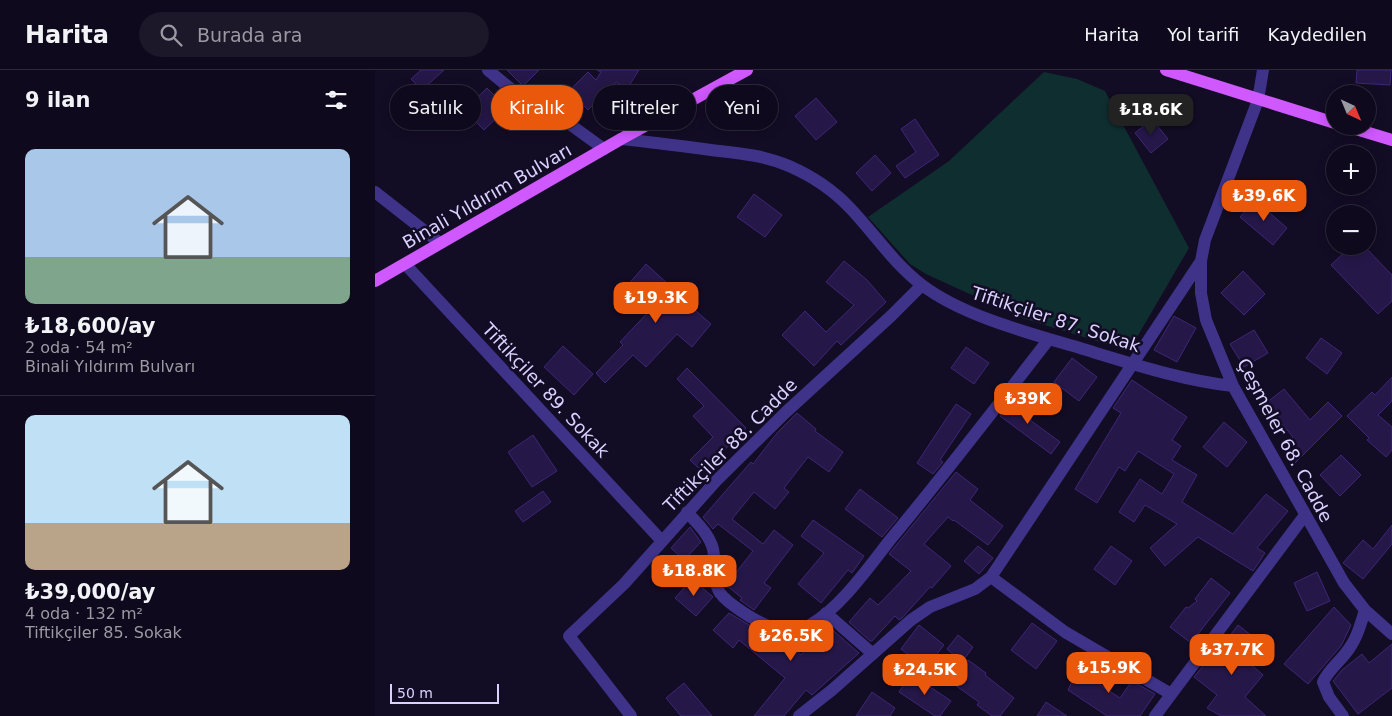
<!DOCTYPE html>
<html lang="tr">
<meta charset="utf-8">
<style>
body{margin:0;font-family:"DejaVu Sans",sans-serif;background:#1c1729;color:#f1f3f6;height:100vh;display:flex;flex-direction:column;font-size:19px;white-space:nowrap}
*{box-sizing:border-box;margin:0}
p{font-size:16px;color:#9b9aa3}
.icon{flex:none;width:28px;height:28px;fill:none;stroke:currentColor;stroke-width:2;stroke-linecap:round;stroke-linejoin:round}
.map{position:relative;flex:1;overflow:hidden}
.side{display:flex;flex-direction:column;background:#0e091c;width:375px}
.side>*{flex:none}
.guide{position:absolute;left:15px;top:15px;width:475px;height:45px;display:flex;gap:10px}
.needle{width:32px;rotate:136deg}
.fabs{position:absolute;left:951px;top:15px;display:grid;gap:10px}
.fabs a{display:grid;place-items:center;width:50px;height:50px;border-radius:50%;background:#0e091c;box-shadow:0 2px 12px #0003,0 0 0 1px #2e2a3b;font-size:25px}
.scale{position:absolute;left:15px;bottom:12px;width:109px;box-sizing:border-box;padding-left:5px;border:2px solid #dad1ff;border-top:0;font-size:14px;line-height:18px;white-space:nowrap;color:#dad1ff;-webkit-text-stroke:4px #130c25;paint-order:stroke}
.price{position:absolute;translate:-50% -42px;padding:0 11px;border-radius:10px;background:#ea580c;color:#fff;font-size:16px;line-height:32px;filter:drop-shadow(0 1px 2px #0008)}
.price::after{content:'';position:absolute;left:50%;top:30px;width:15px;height:11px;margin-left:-8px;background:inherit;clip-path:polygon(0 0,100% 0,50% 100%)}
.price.current{background:#222;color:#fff}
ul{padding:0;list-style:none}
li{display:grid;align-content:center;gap:10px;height:265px;padding:0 25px}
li+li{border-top:1px solid #2e2a3b}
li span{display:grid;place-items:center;height:155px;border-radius:10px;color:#555}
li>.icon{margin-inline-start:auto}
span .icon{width:90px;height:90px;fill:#fffc;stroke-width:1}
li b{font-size:21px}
h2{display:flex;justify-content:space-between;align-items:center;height:60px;padding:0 25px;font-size:21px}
.pill{padding:0 18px;border-radius:22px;background:#0e091c;box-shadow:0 2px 12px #0003,0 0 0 1px #2e2a3b;font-size:18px;line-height:45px}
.pill.current{background:#ea580c;color:#fff}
header{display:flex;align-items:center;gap:30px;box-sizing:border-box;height:70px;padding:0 25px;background:#0e091c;border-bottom:1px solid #2e2a3b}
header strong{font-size:24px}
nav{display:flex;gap:28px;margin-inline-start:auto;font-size:18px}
.search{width:350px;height:45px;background:#1c1729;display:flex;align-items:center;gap:12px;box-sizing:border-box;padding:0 18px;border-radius:28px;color:#9b9aa3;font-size:19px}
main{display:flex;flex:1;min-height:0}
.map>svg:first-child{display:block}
.green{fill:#0f2e30}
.building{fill:#251748;stroke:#3e2776}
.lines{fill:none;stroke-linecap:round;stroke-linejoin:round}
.minor{stroke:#3e3388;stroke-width:12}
.major{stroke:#d058ff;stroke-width:12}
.labels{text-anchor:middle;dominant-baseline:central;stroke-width:5;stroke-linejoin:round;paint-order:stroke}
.street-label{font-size:18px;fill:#dad1ff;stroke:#130c25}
</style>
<header>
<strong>Harita</strong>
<div class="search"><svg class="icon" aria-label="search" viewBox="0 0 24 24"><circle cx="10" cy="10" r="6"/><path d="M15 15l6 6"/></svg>Burada ara</div>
<nav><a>Harita</a><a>Yol tarifi</a><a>Kaydedilen</a></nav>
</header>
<main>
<section class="side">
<h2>9 ilan<svg class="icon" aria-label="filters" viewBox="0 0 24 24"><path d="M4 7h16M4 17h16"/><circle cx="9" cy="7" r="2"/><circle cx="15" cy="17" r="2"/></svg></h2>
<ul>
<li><span style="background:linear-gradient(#a9c7e8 70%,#7fa58c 0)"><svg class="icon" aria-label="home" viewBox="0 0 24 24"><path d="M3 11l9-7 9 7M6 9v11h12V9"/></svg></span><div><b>₺18,600/ay</b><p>2 oda · 54 m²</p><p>Binali Yıldırım Bulvarı</p></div></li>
<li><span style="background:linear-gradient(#bfe0f5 70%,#b9a48a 0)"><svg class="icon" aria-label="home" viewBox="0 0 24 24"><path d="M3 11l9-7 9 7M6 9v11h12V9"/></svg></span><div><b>₺39,000/ay</b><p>4 oda · 132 m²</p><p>Tiftikçiler 85. Sokak</p></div></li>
</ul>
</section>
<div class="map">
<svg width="1017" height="646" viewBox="0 0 1017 646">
<rect width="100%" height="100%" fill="#130c25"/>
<!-- green -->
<path class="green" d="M 669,2 L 702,9 L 730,21 L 814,178 L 754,281 L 647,248 L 551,204 L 535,194 L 493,147 L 574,91 Z"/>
<!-- building -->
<path class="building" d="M 46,0 L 69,0 L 47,20 L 36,9 Z
M 132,0 L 164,0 L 148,16 Z
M 222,0 L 264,0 L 252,19 L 241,12 L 213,40 L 194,21 L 213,2 L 221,10 L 226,2 Z
M 982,0 L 1016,0 L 1015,15 L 981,13 Z
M 112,18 L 132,38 L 109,60 L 89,40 Z
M 441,28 L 462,52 L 441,70 L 420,46 Z
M 540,49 L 564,85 L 530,108 L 521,96 L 541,82 L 526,59 Z
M 777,49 L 793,69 L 776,83 L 760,63 Z
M 500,85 L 516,103 L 497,121 L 481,103 Z
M 379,124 L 407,145 L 390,167 L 362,147 Z
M 880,130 L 912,158 L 898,175 L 865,147 Z
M 976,176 L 989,176 L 1017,205 L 1017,231 L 1003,244 L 956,195 Z
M 469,191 L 492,210 L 511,232 L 466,275 L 462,271 L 439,296 L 407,265 L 430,241 L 451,262 L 479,235 L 451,212 Z
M 271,194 L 294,215 L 293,217 L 336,254 L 317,277 L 302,264 L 271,297 L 258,285 L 230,313 L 221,303 L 248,275 L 245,272 L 277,238 L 252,216 Z
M 868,201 L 890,224 L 869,245 L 846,223 Z
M 799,246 L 821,258 L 802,292 L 779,280 Z
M 879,260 L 893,283 L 869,297 L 855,274 Z
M 946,268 L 967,283 L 952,304 L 931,288 Z
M 188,276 L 218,304 L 199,325 L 169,297 Z
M 591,277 L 614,293 L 599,314 L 576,298 Z
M 697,288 L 722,307 L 704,331 L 679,312 Z
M 312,298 L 371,358 L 328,402 L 315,390 L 338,367 L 318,346 L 329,336 L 302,309 Z
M 1017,307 L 1017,331 L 1003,345 L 1017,357 L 1017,380 L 1011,387 L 992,370 L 994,368 L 972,346 L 997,322 L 1000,325 Z
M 757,310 L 812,347 L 797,370 L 806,376 L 797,390 L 822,405 L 807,432 L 858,464 L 891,424 L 913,441 L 882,478 L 890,483 L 878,501 L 823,467 L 790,496 L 775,478 L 802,454 L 770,435 L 759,452 L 744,442 L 765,409 L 787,424 L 799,404 L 763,381 L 750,401 L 744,397 L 722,433 L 700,419 L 746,343 L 738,338 Z
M 909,319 L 935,350 L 953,332 L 967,346 L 920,393 L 906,379 L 918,367 L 890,334 Z
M 642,324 L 655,334 L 647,344 L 685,372 L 676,384 L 625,346 Z
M 581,334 L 596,344 L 565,390 L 568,392 L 558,404 L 542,393 Z
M 422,343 L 441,359 L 440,361 L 468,382 L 454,402 L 433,387 L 409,418 L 414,422 L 400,439 L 379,422 L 357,449 L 388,474 L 399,460 L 418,475 L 389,513 L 396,518 L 379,540 L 365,530 L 367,528 L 351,515 L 378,481 L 343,454 L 338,459 L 328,447 L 376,392 L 378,394 L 402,363 Z
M 849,352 L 872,372 L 852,397 L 828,377 Z
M 158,365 L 182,401 L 157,417 L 133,382 Z
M 966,385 L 986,405 L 965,426 L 945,405 Z
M 581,402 L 603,419 L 595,430 L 628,456 L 613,475 L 579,450 L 578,451 L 573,447 L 549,474 L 576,496 L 557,518 L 555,517 L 527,548 L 524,550 L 520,546 L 497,571 L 495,571 L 474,552 L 495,528 L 503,535 L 536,501 L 514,484 Z
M 485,419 L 523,448 L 507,467 L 470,439 Z
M 168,421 L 176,432 L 148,452 L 140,441 Z
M 438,450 L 489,486 L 477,503 L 473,500 L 446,533 L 423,514 L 449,483 L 426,466 Z
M 1017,455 L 1017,474 L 988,509 L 968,493 L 988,470 L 998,479 Z
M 315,457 L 326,472 L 309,490 L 296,478 Z
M 603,476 L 618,488 L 604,504 L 589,491 Z
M 736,476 L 757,491 L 740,515 L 719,499 Z
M 942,502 L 955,531 L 932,541 L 919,513 Z
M 836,508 L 855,523 L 816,573 L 795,557 L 811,537 L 813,538 L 822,531 L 820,529 Z
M 317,509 L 338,527 L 321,546 L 300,528 Z
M 959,537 L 976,555 L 966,576 L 933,614 L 909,594 Z
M 354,543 L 376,556 L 396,566 L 418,584 L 421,581 L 426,585 L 452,555 L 484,583 L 437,625 L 431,620 L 409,646 L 379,646 L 410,608 L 364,570 L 358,578 L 338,560 Z
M 657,553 L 682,571 L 661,599 L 636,580 Z
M 544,555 L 569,575 L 551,598 L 526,579 Z
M 863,555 L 886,573 L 872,591 L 888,605 L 870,627 L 891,646 L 846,646 L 832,638 L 842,625 L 819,607 L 836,586 L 838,588 Z
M 583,565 L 598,577 L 587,592 L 572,579 Z
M 1017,574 L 1017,618 L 983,644 L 958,611 L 967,600 L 987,584 L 994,593 Z
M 709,586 L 719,592 L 717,595 L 722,598 L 716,609 L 745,628 L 757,611 L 780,624 L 765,646 L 732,646 L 693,620 Z
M 593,590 L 611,603 L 610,605 L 639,628 L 625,646 L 617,646 L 602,635 L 604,632 L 577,613 Z
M 536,604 L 576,631 L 565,646 L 560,646 L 524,622 Z
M 309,613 L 337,646 L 306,646 L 291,628 Z
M 497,622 L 520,638 L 515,646 L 481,646 Z
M 671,632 L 692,646 L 662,646 Z"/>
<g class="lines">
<!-- minor -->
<path class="minor" d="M 113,0 L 136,19 L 189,50 L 229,79
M 888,0 L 883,30 L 830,170 L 826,191 L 826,223 L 831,250 L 858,316 L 969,513 L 990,540 L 1017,564
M 246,69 C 276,72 306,76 336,80 C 362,83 389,85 414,96 C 437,106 458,120 475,138 C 499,163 519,194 547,215 C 589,247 658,264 708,279 C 758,294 806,310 858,316
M 0,122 L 65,173
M 30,194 L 286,470
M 312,442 C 322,453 334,464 338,479 C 341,493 337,510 345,523 C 353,534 379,550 391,555 C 406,562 421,563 435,555 C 466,537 493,498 515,470 C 570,404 622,336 674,269
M 616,507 L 690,562 L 796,624
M 451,543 L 498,584
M 256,646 L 194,566 L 249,514 L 341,411 L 411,342 L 516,246 L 547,215
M 424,646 L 457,620 L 536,550 L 555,537 L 600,519 L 616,507 L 826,191
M 780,646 L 930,445
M 968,646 L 954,627 L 948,612 C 953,601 962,594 970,584 C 981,571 985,557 990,540"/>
<!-- major -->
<path class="major" d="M 791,0 L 960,53
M 971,56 L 1017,70
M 0,211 L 246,69 L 372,0"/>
</g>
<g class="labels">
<!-- street labels -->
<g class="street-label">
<text transform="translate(112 126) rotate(-30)">Binali Yıldırım Bulvarı</text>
<text transform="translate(681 249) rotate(18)">Tiftikçiler 87. Sokak</text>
<text transform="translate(171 320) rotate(47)">Tiftikçiler 89. Sokak</text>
<text transform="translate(910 370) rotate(62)">Çeşmeler 68. Cadde</text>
<text transform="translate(355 375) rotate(-45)">Tiftikçiler 88. Cadde</text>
</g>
</g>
</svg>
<div class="fabs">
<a><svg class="needle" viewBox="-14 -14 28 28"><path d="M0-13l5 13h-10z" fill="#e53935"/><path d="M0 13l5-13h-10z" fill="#9b9aa3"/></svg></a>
<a>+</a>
<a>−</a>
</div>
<div class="scale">50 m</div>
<b class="price current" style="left:776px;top:66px">₺18.6K</b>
<b class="price" style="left:889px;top:152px">₺39.6K</b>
<b class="price" style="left:281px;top:254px">₺19.3K</b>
<b class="price" style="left:653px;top:355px">₺39K</b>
<b class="price" style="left:319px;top:527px">₺18.8K</b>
<b class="price" style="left:416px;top:592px">₺26.5K</b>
<b class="price" style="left:857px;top:606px">₺37.7K</b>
<b class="price" style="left:734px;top:624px">₺15.9K</b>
<b class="price" style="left:550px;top:626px">₺24.5K</b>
<div class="guide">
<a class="pill">Satılık</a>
<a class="pill current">Kiralık</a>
<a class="pill">Filtreler</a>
<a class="pill">Yeni</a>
</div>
</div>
</main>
